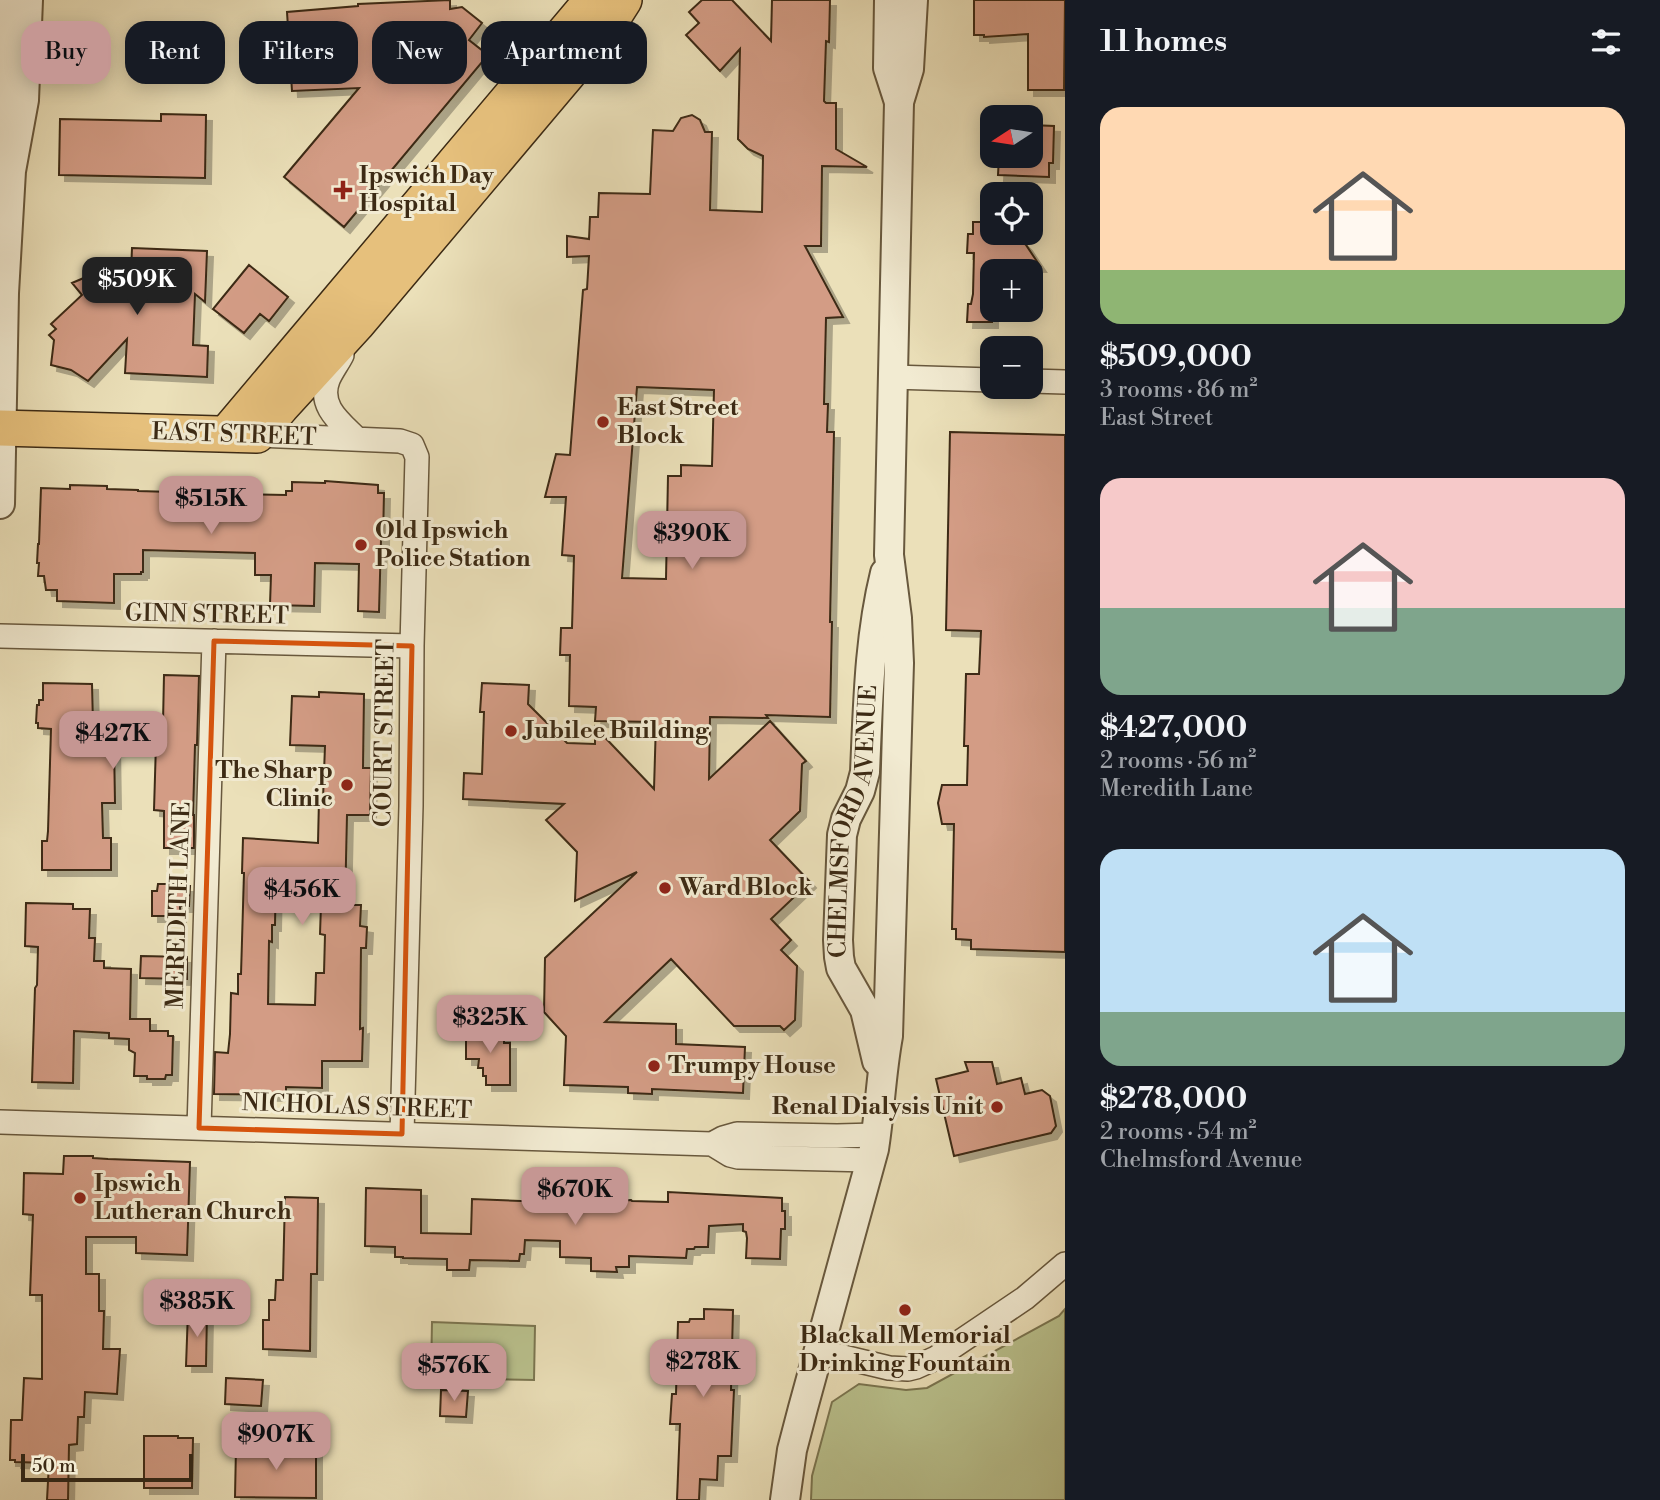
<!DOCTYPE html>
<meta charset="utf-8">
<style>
body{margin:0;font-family:"Libre Bodoni",serif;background:#20242c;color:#f1f3f6;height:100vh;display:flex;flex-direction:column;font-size:26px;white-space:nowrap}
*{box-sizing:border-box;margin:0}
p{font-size:23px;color:#9ea1a6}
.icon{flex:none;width:38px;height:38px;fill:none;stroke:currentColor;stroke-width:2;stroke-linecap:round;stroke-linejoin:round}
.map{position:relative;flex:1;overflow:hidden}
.details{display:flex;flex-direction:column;background:#171b24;width:595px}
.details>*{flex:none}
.hud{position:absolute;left:21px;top:21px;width:665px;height:63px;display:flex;gap:14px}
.needle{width:46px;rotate:258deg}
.fabs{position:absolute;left:980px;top:105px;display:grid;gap:14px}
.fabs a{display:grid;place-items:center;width:63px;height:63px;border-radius:14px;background:#171b24;box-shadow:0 4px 18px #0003;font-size:35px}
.scale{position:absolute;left:21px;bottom:18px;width:172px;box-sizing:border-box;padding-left:7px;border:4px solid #3c2a14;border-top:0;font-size:19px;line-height:24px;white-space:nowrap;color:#3c2a14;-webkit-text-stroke:5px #f2ebd2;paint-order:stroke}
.price{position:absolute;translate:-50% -60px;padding:0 16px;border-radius:14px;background:#c59692;color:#111;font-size:23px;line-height:46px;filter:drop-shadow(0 2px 4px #0008)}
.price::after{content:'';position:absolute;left:50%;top:42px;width:21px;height:16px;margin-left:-10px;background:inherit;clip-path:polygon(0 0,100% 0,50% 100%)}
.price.active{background:#222;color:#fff}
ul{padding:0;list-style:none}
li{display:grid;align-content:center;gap:14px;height:371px;padding:0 35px}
li span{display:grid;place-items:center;height:217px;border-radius:21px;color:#555}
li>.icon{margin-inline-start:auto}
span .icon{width:126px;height:126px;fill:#fffc;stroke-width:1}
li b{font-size:30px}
h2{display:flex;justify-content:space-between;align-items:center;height:84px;padding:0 35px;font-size:30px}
.tag{padding:0 24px;border-radius:21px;background:#171b24;box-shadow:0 4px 18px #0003;font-size:24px;line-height:63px}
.tag.active{background:#c59692;color:#111}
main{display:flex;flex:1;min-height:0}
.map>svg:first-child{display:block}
.green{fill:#bac28e;stroke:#7b7651;stroke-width:2}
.building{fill:#d39c85;stroke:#3c2a14;stroke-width:2;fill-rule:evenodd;filter:url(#shadow)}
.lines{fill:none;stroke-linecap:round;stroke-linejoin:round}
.minor-casing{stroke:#68583d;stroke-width:26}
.tertiary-casing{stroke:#68583d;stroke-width:32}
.primary-casing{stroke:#3c2a14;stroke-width:38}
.minor{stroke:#f2ebd2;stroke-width:23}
.tertiary{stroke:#f2ebd2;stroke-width:28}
.primary{stroke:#e6c07c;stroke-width:35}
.marked{fill:none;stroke:#d7540d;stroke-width:5;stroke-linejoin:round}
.poi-dot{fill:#8f2418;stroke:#f2ebd2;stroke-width:2.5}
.labels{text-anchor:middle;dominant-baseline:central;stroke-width:6;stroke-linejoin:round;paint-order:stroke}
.poi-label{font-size:24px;font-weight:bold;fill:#3c2a14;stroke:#f2ebd2;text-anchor:start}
.street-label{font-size:24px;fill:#3c2a14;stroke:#f2ebd2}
</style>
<main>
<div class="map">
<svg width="1065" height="1500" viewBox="0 0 1065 1500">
<defs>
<filter id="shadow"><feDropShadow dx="6" dy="6" stdDeviation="0" flood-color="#0004"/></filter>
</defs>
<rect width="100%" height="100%" fill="#ebe0b9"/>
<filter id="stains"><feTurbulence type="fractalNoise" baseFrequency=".00286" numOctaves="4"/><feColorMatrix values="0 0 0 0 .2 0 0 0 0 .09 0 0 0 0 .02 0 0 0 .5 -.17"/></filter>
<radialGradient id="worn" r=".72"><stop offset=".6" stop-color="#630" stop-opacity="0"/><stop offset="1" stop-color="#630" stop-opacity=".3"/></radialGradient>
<!-- green -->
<path class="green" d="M 1065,1309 L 1065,1500 L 811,1500 L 812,1476 L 832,1402 L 859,1384 L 906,1390 L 927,1388 L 1059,1316 Z
M 432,1322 L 535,1326 L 534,1380 L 431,1378 Z"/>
<!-- building -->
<path class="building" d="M 450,0 L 450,9 L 462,7 L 482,23 L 469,40 L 488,55 L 344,227 L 284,177 L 359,88 L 292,91 L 287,12 L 358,6 L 358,4 Z
M 702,0 L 732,0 L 771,41 L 772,0 L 830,0 L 829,42 L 826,41 L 824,101 L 826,103 L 836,103 L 836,149 L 867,167 L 822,166 L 821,246 L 805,246 L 843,317 L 826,318 L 824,404 L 828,404 L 827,432 L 834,432 L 830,622 L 832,622 L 830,717 L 766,715 L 768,718 L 710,717 L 709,779 L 770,721 L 806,761 L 802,764 L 800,811 L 770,840 L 810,882 L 771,919 L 791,940 L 781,950 L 797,966 L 795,1020 L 784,1030 L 780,1026 L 734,1026 L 671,959 L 605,1022 L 676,1024 L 676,1044 L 745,1047 L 743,1093 L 652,1089 L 652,1094 L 628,1093 L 628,1087 L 564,1085 L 566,1036 L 544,1012 L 545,958 L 637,872 L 575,901 L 577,852 L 546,820 L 564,804 L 463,799 L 464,773 L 482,774 L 484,712 L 480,712 L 482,683 L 529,685 L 528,704 L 567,743 L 595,744 L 595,727 L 654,789 L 656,722 L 595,721 L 596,707 L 569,706 L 570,655 L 560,655 L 561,628 L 572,628 L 574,556 L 562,555 L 566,497 L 545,497 L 556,454 L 570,455 L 583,290 L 587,289 L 589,256 L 567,257 L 567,236 L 589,239 L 590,217 L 598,217 L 599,193 L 650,194 L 653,130 L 673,131 L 681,118 L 692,115 L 700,120 L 705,132 L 712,132 L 710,210 L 762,212 L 763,156 L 748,149 L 738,139 L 740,49 L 720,71 L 686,35 L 699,23 L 689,12 ZM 637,387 L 714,390 L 712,466 L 681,465 L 681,476 L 668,476 L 666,579 L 622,578 Z
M 974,0 L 1065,0 L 1064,90 L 1028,90 L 1028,34 L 984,37 L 984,35 L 974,35 Z
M 161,114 L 206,115 L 205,178 L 59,175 L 60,119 L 161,121 Z
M 1031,125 L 1054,126 L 1053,163 L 1049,163 L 1049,177 L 998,175 L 999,156 L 1031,156 Z
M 973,222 L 992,222 L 992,233 L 1020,233 L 1020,239 L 1026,245 L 1040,266 L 992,265 L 992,322 L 967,322 L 968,304 L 971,304 L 973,294 L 974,253 L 967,253 L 968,234 L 973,234 Z
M 132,248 L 207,251 L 205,302 L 195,294 L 193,345 L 208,346 L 207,377 L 125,373 L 127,339 L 88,381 L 71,370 L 51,365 L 54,340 L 49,335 L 56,329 L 51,324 L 82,295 L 72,283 L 93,274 L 131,273 Z
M 249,265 L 288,297 L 269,321 L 260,314 L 244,333 L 213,309 Z
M 950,432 L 1065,435 L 1065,952 L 971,949 L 971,940 L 956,939 L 956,929 L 952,929 L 954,824 L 942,824 L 938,803 L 942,785 L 967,785 L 968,746 L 964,746 L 966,674 L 979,674 L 981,631 L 946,630 Z
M 325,481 L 378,485 L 378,493 L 384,493 L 383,540 L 381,540 L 379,612 L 358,611 L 359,564 L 315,563 L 314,606 L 270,605 L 271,575 L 255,575 L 255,553 L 143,550 L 143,572 L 141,572 L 141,574 L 114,574 L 114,603 L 57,601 L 57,590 L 46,590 L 44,576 L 38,576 L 39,563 L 37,563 L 38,544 L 39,544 L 41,488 L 70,489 L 70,485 L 107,486 L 107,489 L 138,490 L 138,491 L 208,493 L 208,491 L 227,492 L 227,494 L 286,495 L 286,491 L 292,491 L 292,482 L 325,483 Z
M 164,675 L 199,676 L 197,745 L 195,745 L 193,815 L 194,815 L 194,848 L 164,848 L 164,811 L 154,810 L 156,743 L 114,742 L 115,803 L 102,803 L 103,838 L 111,838 L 111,870 L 42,870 L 42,841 L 47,841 L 48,831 L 51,729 L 38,728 L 38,723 L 36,723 L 37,705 L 39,705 L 39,700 L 43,700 L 43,683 L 92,684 L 93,723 L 163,723 Z
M 319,692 L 364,694 L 363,768 L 371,768 L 370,815 L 347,815 L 345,905 L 361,905 L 360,926 L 367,927 L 366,948 L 361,948 L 360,1029 L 363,1028 L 362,1061 L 322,1061 L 322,1088 L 286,1087 L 286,1095 L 214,1094 L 215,1052 L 228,1053 L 230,1034 L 231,993 L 238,994 L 238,974 L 241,974 L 244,873 L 242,873 L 243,838 L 318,843 L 319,799 L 323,799 L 325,746 L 290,745 L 292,696 L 319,697 ZM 276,874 L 322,876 L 320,934 L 325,935 L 324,973 L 316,973 L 315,1005 L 268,1004 L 269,941 L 272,942 L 272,925 L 275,925 Z
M 158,884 L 181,884 L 181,886 L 190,886 L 189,906 L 180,906 L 180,916 L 152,916 L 152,891 L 157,891 Z
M 26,903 L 73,904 L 73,909 L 90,909 L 89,938 L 95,938 L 94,961 L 104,961 L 104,968 L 131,969 L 130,1019 L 150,1019 L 150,1031 L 168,1031 L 168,1036 L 173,1036 L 172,1075 L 166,1075 L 165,1079 L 147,1079 L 147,1076 L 134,1076 L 135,1053 L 129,1050 L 129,1039 L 109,1038 L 109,1033 L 74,1031 L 73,1083 L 32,1082 L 35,988 L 37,985 L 38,947 L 25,946 Z
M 141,956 L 187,957 L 187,979 L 140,978 Z
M 473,1028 L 490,1029 L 490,1031 L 504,1031 L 504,1043 L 510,1043 L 510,1085 L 486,1085 L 486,1076 L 483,1076 L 483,1068 L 478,1068 L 479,1059 L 466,1059 L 466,1038 L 470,1038 L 470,1029 Z
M 965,1062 L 992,1062 L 997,1084 L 1021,1078 L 1025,1094 L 1042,1090 L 1050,1096 L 1056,1126 L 1051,1133 L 954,1156 L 936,1079 L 968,1071 Z
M 64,1156 L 93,1156 L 93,1158 L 108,1159 L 190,1162 L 187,1255 L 136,1253 L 136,1237 L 86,1237 L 86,1274 L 99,1274 L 99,1311 L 104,1311 L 103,1349 L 120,1349 L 117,1394 L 85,1392 L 84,1417 L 78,1417 L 77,1444 L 69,1445 L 68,1500 L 47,1500 L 49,1463 L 15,1462 L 15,1460 L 10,1460 L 11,1420 L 22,1420 L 24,1378 L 42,1379 L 42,1295 L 30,1295 L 33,1215 L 23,1214 L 24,1173 L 63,1174 Z
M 366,1188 L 421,1190 L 421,1233 L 471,1234 L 472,1199 L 547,1202 L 547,1196 L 592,1197 L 592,1195 L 611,1196 L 611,1201 L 631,1200 L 632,1201 L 668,1202 L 668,1192 L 782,1198 L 782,1211 L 785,1211 L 785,1229 L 781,1229 L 780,1259 L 746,1258 L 747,1238 L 746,1232 L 743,1231 L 743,1224 L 709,1226 L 708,1247 L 695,1247 L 694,1249 L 687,1249 L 686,1258 L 629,1256 L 629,1267 L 616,1267 L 617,1272 L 591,1271 L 591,1258 L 560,1257 L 560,1241 L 525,1240 L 524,1254 L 520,1254 L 519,1261 L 470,1260 L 469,1270 L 447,1270 L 447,1259 L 403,1258 L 403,1257 L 395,1257 L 395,1247 L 365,1246 Z
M 285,1197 L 318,1198 L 317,1274 L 311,1274 L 310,1351 L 263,1349 L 263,1320 L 269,1320 L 269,1300 L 275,1300 L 276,1280 L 283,1280 Z
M 704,1309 L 733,1310 L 731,1390 L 734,1390 L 731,1456 L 718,1456 L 717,1480 L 700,1479 L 699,1500 L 677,1500 L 680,1424 L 670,1424 L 672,1394 L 676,1394 L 678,1322 L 689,1322 L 690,1319 L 704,1319 Z
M 188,1311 L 207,1312 L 206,1366 L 186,1366 Z
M 226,1378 L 263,1380 L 261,1406 L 225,1404 Z
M 441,1390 L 468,1391 L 466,1417 L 440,1416 Z
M 144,1436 L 178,1436 L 178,1438 L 193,1438 L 192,1488 L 144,1488 Z
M 236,1447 L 316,1447 L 316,1498 L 235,1497 Z"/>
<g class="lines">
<!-- minor casing -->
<g class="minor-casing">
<path id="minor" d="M 342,355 C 338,363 331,372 328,380 C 318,406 340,422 356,438
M 892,377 L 992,380
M 1031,381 L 1065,382
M 257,435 L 400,441 L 412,445 L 417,457 L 412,646 L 411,806 L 402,1134
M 0,636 L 412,646
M 0,1122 L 712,1144 L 730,1155 L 738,1157 L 870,1160
M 199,1128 L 214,641
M 712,1144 L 723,1138 L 737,1134 L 837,1136 L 876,1135
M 818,1351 L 889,1368 L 908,1369 L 916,1367 L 936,1358 L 1025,1298 L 1065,1264"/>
</g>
<!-- tertiary casing -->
<g class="tertiary-casing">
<g id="tertiary">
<path d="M 2,0 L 2,91 L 8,148"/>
<path d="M 889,0 L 888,68 L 899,102"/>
<path d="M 0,504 L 4,293 L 11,171 L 24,100 L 28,0"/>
<path id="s1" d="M 877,1061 L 865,1010 L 841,968 L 839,957 L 838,940 L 842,835 L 846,819 L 860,791 L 865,772 C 868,705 869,638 885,573"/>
<path d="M 785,1500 L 792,1450 L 803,1408 L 874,1149 C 880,1111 881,1074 888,1036 L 899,663 L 897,618 L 889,555 L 899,102 L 909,69 L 913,0"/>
</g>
</g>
<!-- primary casing -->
<g class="primary-casing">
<path id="primary" d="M 0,428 L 257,435 L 281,407 L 357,324 L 567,75 L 610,22 L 624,0
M 226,434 L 592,0"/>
</g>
<!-- minor -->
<use href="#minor" class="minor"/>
<!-- tertiary -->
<use href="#tertiary" class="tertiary"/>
<!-- primary -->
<use href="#primary" class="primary"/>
</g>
<!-- marked area -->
<path class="marked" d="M 214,641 L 412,646 L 402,1134 L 199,1128 Z"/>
<!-- markers -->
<g class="poi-dot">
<path d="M339.5 179.5h7v7h7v7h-7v7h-7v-7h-7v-7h7z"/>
<circle cx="603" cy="422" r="7"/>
<circle cx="361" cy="545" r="7"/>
<circle cx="511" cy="731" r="7"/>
<circle cx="347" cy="785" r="7"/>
<circle cx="665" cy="888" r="7"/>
<circle cx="654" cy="1066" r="7"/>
<circle cx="997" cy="1107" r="7"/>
<circle cx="80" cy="1198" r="7"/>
<circle cx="905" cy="1310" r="7"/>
</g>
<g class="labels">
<!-- poi labels -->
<g class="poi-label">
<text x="359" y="176">Ipswich Day<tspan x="359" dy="28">Hospital</tspan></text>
<text x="617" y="408">East Street<tspan x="617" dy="28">Block</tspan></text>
<text x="375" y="531">Old Ipswich<tspan x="375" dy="28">Police Station</tspan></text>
<text x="525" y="731">Jubilee Building</text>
<text x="333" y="771" text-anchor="end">The Sharp<tspan x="333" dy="28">Clinic</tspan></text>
<text x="679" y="888">Ward Block</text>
<text x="668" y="1066">Trumpy House</text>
<text x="983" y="1107" text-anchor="end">Renal Dialysis Unit</text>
<text x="94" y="1184">Ipswich<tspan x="94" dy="28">Lutheran Church</tspan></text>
<text x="905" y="1336" text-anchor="middle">Blackall Memorial<tspan x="905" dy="28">Drinking Fountain</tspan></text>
</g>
<!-- street labels -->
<g class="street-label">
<text transform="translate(234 435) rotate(2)">EAST STREET</text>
<text transform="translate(207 615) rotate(1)">GINN STREET</text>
<text transform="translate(385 733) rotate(-89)">COURT STREET</text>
<text stroke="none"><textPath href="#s1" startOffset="250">CHELMSFORD AVENUE</textPath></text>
<text transform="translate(179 905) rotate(-88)">MEREDITH LANE</text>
<text transform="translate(357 1107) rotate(2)">NICHOLAS STREET</text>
</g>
</g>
<rect width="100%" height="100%" filter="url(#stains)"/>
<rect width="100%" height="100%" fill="url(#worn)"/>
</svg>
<div class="fabs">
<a><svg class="needle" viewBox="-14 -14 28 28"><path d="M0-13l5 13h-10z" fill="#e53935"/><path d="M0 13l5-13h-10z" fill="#9ea1a6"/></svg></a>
<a><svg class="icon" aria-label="locate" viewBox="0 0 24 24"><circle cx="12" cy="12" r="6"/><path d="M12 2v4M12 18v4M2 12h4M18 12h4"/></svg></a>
<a>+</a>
<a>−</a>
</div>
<div class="scale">50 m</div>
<b class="price active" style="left:137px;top:317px">$509K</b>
<b class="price" style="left:211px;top:536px">$515K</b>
<b class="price" style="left:692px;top:571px">$390K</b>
<b class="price" style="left:113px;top:771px">$427K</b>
<b class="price" style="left:302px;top:927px">$456K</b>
<b class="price" style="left:490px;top:1055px">$325K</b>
<b class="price" style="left:575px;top:1227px">$670K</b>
<b class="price" style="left:197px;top:1339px">$385K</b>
<b class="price" style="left:703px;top:1399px">$278K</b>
<b class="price" style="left:454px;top:1403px">$576K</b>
<b class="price" style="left:276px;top:1472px">$907K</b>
<div class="hud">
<a class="tag active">Buy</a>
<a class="tag">Rent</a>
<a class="tag">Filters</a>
<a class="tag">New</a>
<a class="tag">Apartment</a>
</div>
</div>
<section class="details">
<h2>11 homes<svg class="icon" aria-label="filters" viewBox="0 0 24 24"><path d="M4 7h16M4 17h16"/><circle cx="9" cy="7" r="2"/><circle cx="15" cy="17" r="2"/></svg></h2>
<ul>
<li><span style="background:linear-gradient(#ffd9b3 75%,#8fb573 0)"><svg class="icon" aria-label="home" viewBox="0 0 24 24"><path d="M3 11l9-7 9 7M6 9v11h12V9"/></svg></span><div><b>$509,000</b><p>3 rooms · 86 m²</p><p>East Street</p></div></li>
<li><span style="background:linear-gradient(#f6c9c9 60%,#7fa58c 0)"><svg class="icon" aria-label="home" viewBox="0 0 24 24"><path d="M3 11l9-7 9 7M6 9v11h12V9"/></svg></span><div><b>$427,000</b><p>2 rooms · 56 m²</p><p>Meredith Lane</p></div></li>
<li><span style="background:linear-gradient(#bfe0f5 75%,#7fa58c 0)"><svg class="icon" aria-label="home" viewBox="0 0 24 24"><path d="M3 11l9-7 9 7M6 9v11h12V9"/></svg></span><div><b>$278,000</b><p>2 rooms · 54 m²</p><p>Chelmsford Avenue</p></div></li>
</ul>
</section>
</main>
